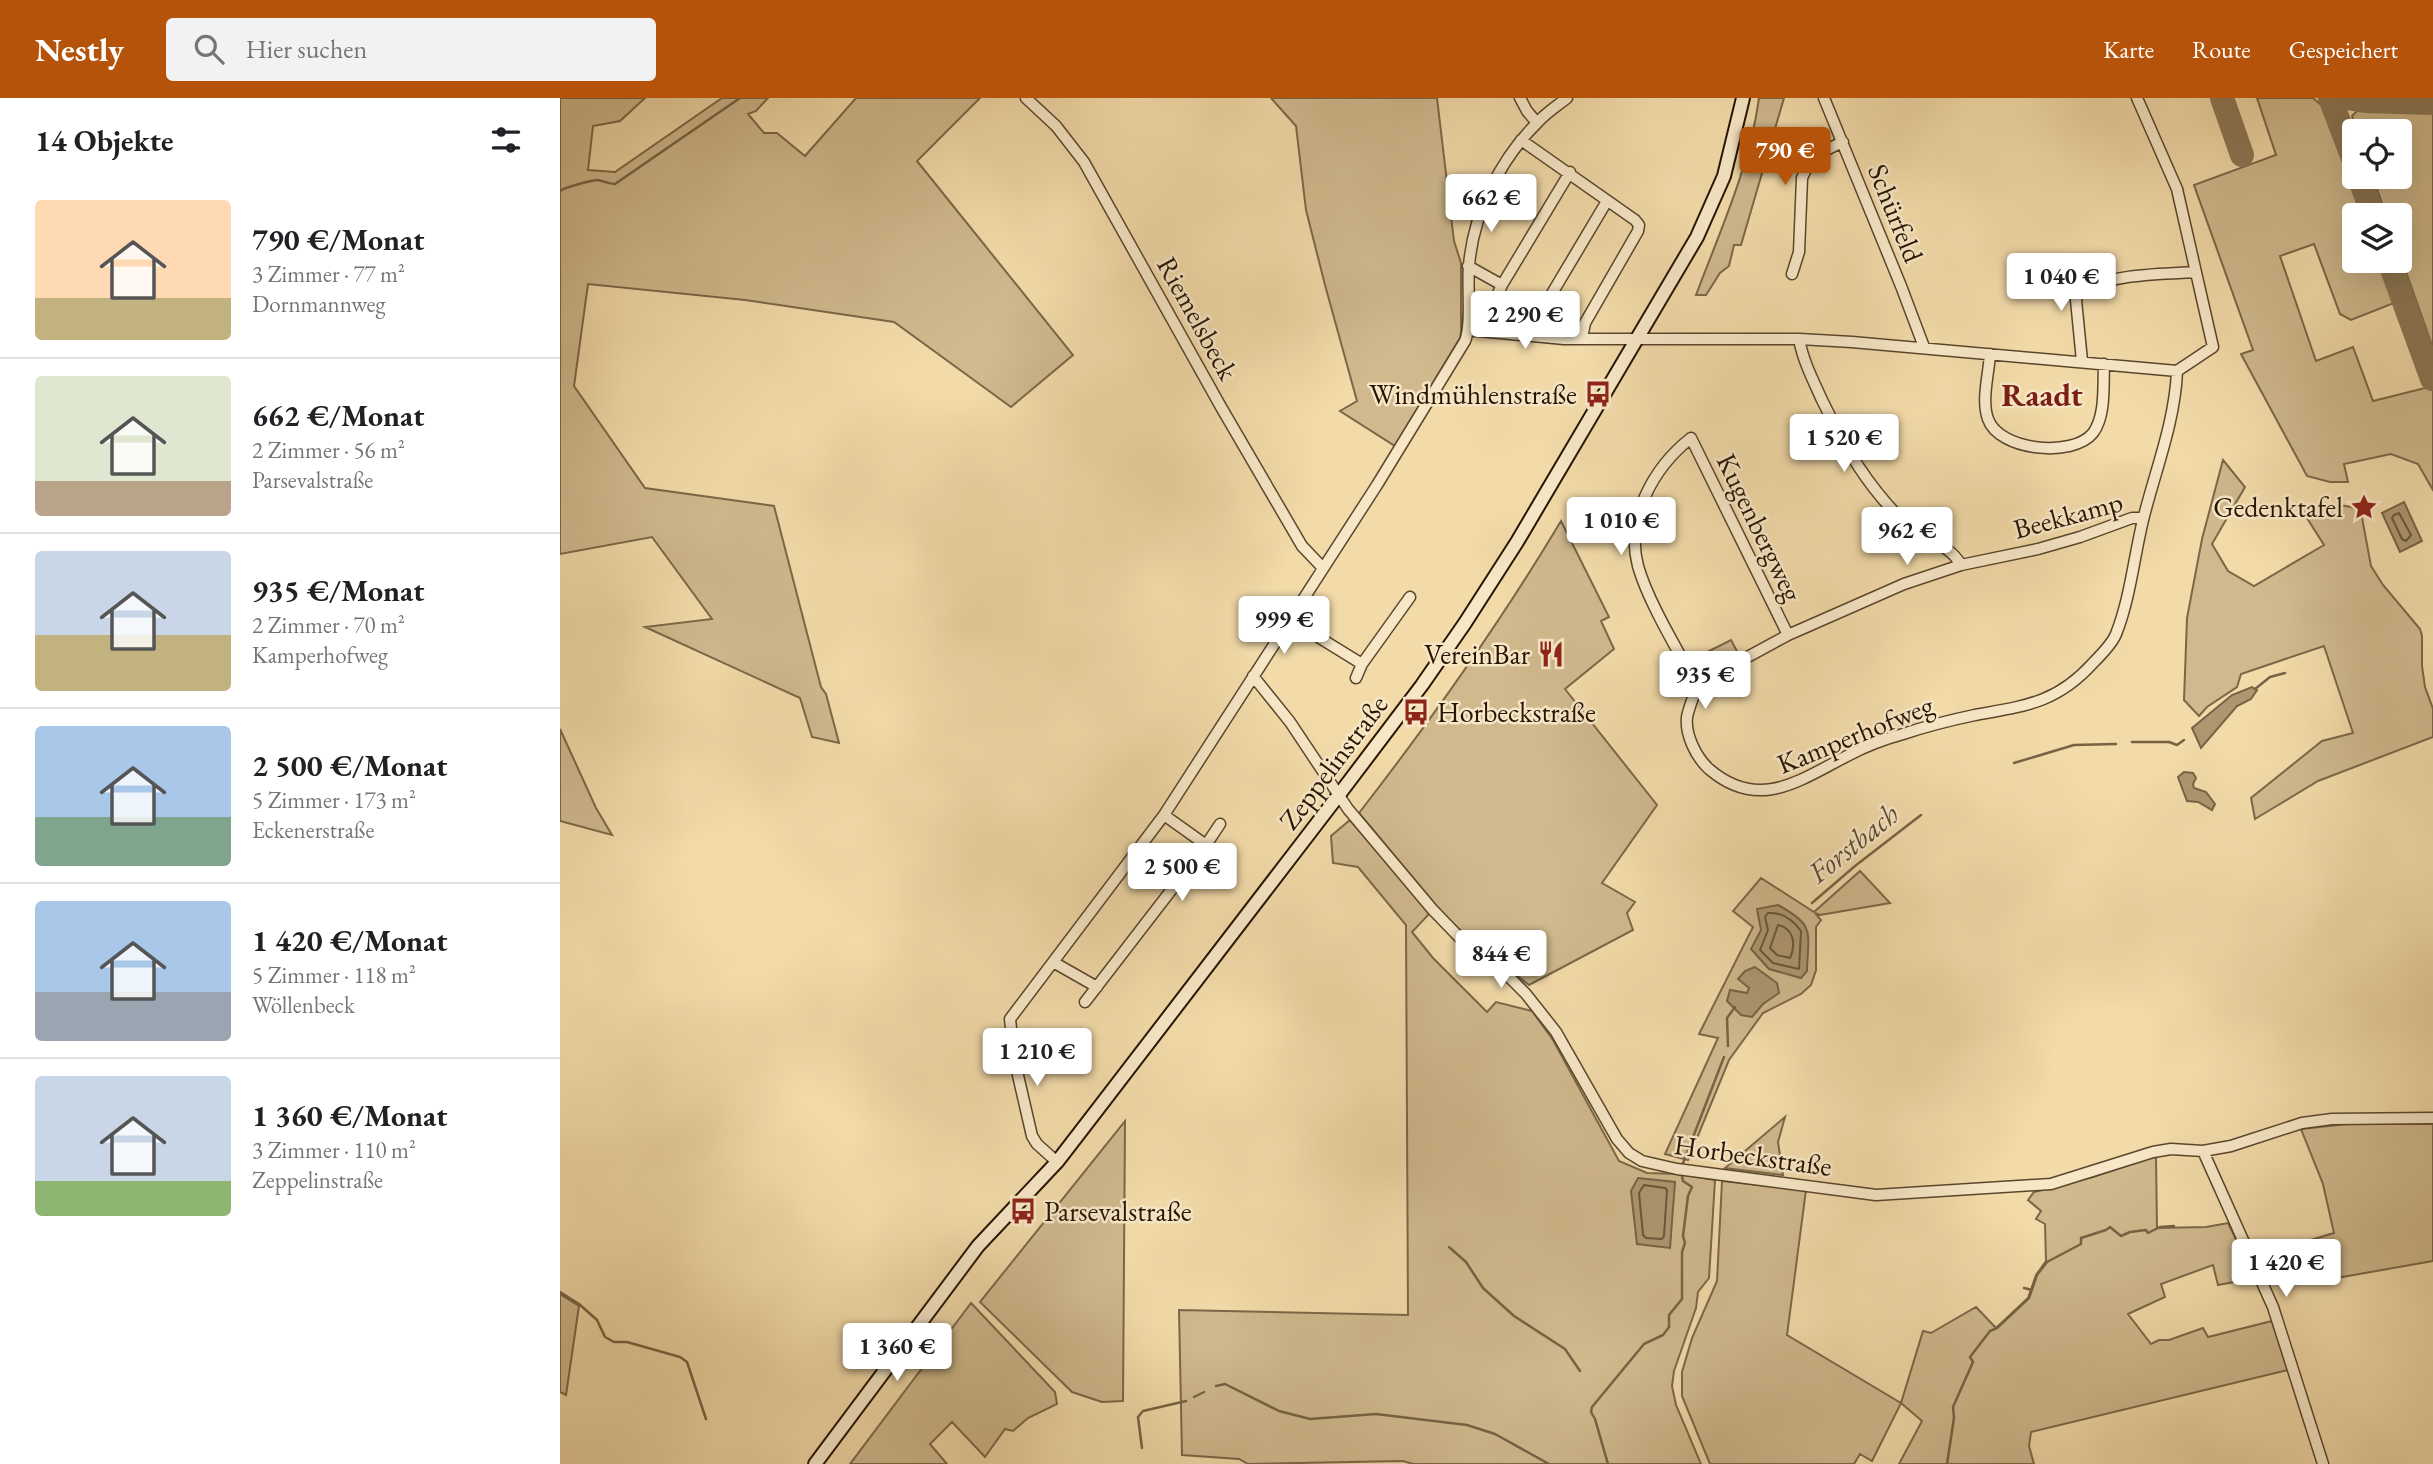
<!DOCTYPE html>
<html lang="de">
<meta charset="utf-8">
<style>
body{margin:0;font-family:"EB Garamond",serif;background:#f2f2f2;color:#202124;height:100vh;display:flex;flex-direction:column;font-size:26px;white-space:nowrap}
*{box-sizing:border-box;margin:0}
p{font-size:23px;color:#757577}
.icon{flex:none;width:38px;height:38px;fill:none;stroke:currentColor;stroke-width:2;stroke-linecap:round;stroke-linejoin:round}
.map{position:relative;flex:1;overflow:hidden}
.panel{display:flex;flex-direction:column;background:#fff;width:560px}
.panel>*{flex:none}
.tools{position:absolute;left:1782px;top:21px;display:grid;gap:14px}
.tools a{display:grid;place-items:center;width:70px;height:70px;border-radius:7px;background:#fff;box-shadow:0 7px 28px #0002;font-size:35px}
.price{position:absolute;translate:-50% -60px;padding:0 16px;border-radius:7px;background:#fff;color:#222;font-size:23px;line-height:46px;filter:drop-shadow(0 2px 4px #0008)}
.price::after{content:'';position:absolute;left:50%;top:42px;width:21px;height:16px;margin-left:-10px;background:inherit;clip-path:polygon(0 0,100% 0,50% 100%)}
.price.on{background:#b45309;color:#fff}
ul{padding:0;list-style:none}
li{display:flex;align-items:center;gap:21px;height:175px;padding:0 35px}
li+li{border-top:2px solid #e0e0e0}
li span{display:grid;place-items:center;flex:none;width:196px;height:140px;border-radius:7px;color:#555}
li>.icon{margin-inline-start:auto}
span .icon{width:84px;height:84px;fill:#fffc;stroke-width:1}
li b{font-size:30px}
h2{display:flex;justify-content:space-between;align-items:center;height:84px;padding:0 35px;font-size:30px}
header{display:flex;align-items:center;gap:42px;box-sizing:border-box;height:98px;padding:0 35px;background:#b45309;color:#fff}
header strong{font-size:33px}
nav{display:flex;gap:38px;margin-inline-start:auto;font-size:24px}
.search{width:490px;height:63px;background:#f2f2f2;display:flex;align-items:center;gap:18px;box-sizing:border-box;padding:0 24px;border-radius:7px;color:#757577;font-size:26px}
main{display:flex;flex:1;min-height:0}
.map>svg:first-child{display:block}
.green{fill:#cfb98d;stroke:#7b6748;stroke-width:2}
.water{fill:#ad9770;stroke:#776344;stroke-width:2}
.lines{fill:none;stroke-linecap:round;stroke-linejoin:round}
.shore{stroke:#6a5639;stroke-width:2}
.stream{stroke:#776344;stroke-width:2.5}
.taxiway{stroke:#8c7856;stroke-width:24}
.street-casing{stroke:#5a462c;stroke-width:13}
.secondary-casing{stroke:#271502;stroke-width:16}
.street{stroke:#f7e7c7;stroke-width:10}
.secondary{stroke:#f7e7c7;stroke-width:12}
.labels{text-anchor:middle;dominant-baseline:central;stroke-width:5;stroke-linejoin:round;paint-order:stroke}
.street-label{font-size:28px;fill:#271502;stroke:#f7e7c7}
.poi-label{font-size:28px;fill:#271502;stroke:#f7e7c7;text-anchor:end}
.water-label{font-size:30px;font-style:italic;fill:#5d492e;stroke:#f7e7c7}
.quarter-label{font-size:32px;font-weight:bold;fill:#7a1f14;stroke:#f7e7c7}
</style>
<header>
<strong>Nestly</strong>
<div class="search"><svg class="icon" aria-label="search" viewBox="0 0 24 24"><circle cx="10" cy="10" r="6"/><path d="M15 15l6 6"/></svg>Hier suchen</div>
<nav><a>Karte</a><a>Route</a><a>Gespeichert</a></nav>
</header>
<main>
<section class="panel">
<h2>14 Objekte<svg class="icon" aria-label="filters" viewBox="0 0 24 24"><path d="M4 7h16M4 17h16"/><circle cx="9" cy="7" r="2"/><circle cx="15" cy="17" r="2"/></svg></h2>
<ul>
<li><span style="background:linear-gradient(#ffd9b3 70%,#c2b280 0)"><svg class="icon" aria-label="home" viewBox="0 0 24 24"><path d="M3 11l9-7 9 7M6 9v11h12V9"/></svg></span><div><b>790 €/Monat</b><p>3 Zimmer · 77 m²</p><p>Dornmannweg</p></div></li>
<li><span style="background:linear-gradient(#dfe7d0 75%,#b9a48a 0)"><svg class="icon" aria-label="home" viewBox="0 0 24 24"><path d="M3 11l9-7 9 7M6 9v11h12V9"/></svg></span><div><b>662 €/Monat</b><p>2 Zimmer · 56 m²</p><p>Parsevalstraße</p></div></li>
<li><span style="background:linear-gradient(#c9d6e8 60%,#c2b280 0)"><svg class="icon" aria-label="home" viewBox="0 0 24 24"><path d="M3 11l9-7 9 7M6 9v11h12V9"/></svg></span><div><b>935 €/Monat</b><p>2 Zimmer · 70 m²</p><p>Kamperhofweg</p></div></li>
<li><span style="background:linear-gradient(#a9c7e8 65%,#7fa58c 0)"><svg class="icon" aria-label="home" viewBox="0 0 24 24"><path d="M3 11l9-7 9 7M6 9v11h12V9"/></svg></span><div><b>2 500 €/Monat</b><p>5 Zimmer · 173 m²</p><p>Eckenerstraße</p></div></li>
<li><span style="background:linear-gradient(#a9c7e8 65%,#9aa5b1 0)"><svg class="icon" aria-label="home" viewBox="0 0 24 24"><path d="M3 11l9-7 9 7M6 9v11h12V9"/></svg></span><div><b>1 420 €/Monat</b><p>5 Zimmer · 118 m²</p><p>Wöllenbeck</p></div></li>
<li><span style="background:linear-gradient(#c9d6e8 75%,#8fb573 0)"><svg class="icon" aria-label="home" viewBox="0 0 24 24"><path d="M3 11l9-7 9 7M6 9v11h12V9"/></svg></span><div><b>1 360 €/Monat</b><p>3 Zimmer · 110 m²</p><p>Zeppelinstraße</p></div></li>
</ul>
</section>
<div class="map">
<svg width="1873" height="1366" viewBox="0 0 1873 1366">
<rect width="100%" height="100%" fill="#f2daa9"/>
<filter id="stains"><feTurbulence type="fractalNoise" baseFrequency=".00286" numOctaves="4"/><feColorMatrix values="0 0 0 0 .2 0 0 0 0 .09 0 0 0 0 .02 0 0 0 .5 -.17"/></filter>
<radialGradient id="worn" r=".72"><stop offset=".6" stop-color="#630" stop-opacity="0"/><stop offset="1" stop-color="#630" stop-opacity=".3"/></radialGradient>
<!-- green -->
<path class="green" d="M 0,0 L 85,0 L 60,23 L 33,28 L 28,72 L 55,74 L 162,0 L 208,0 L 196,13 L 188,16 L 204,35 L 217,35 L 245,58 L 296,0 L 420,0 L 357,63 L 513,257 L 451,309 L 334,224 L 185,202 L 28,186 L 14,288 L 85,390 L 214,408 L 261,589 L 266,596 L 279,645 L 252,639 L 240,600 L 85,529 L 152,521 L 92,439 L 0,456 Z
M 711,0 L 877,0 L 894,143 L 901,165 L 901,234 L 900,240 L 835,348 L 780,313 L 797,303 L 765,187 L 746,112 L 736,28 Z
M 1199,0 L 1224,0 L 1181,147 L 1174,147 L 1169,168 L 1160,175 L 1146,197 L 1136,197 C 1160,133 1190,68 1199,0 Z
M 1697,0 L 1753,0 L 1766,11 L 1803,117 L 1794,117 L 1794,163 L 1819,163 L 1834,205 L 1791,222 L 1780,216 L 1754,146 L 1720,158 L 1756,263 L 1793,249 L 1813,303 L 1873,288 L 1873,392 L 1858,366 L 1831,356 L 1784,366 L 1788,384 L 1770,384 L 1747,378 L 1681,256 L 1693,252 L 1634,87 L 1716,57 Z
M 1798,12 L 1873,13 L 1873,250 L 1839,154 L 1839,117 L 1826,117 L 1813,79 L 1839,79 L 1839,33 L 1797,33 L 1792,18 Z
M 1663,362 L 1685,389 L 1652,446 L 1668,473 L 1694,488 L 1764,447 L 1738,406 C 1757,412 1785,401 1801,414 L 1811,468 L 1823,487 L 1860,531 L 1862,538 L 1862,568 L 1865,589 L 1873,611 L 1873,639 L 1758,683 L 1695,721 L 1691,700 L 1762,643 L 1793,635 L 1764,548 L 1681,576 L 1677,589 L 1647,609 L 1639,618 L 1624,602 L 1627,520 L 1642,441 Z
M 1001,423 L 1049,519 L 1041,523 L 1054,551 L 1005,591 L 1097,707 L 1042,785 L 1075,804 L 1067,815 L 1073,832 L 969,887 L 889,823 L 799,715 C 872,621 940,525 1001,423 Z
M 1171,542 L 1179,557 L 1138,578 L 1131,562 Z
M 0,631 L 36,710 L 52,737 L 0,723 Z
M 790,722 L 870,815 L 852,834 L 873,860 L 927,914 L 936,904 L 972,913 L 993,942 L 1059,1063 L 1087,1075 L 1119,1076 L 1155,1082 L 1149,1180 L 1138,1194 L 1136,1210 L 1114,1273 L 1112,1288 L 1116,1307 L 1141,1366 L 853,1366 L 843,1363 L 688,1366 L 679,1361 L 622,1357 L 619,1212 L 848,1217 L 846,827 L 798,769 L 773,765 L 771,738 Z
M 1300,773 L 1330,805 L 1260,817 L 1255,815 L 1261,822 L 1256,829 L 1256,872 L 1251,887 L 1241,896 L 1203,915 L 1169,962 L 1128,1062 L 1105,1056 L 1158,940 L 1139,936 L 1193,829 L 1173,813 L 1201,780 L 1254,814 Z
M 1225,1019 L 1218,1044 L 1223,1077 L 1165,1070 Z
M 565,1023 L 563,1303 L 542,1304 L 512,1294 L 420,1204 Z
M 1787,1026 L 1873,1026 L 1873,1163 L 1771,1181 L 1710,1185 L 1697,1158 L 1774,1135 L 1763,1086 L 1741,1031 Z
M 1596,1058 L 1597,1130 L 1646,1129 L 1668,1125 L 1695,1180 L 1658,1187 L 1653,1167 L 1601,1186 L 1605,1199 L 1568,1216 L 1591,1246 L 1599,1242 L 1609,1242 L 1643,1230 L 1648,1239 L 1712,1223 L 1728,1272 L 1471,1334 L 1469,1348 L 1474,1366 L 1339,1366 L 1362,1323 L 1341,1305 L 1312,1363 L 1300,1356 L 1294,1366 L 1150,1366 L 1122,1298 L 1122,1274 L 1132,1240 L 1157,1183 L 1162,1083 L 1246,1092 L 1227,1237 L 1341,1305 L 1363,1233 L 1371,1235 L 1416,1209 L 1436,1230 L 1468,1200 L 1476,1177 L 1486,1163 L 1485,1126 L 1476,1121 L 1481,1113 L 1468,1102 L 1474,1094 L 1533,1079 Z
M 0,1196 L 19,1208 L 6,1297 L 0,1294 Z
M 411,1205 L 495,1294 L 497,1306 L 468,1320 L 453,1333 L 445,1331 L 425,1359 L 392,1324 L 370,1346 L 387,1366 L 290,1366 Z"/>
<!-- water -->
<path class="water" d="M 1844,404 L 1862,443 L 1840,454 L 1822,415 Z
M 1692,589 L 1697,592 L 1691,601 L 1677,608 L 1641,650 L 1632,630 L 1672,597 Z
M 1624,674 L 1633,675 L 1636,680 L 1633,686 L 1634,690 L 1646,694 L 1655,706 L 1652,712 L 1638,704 L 1627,703 L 1618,679 Z
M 1218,807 C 1256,828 1248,833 1247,873 L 1241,880 L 1209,871 L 1191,851 L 1201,832 L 1197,811 Z
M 1195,869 L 1217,885 L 1219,895 L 1203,906 L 1192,919 L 1181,917 L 1167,903 L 1170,892 L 1187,895 L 1189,890 L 1178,881 L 1185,873 Z
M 1078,1080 L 1115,1084 L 1110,1150 L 1077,1146 L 1071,1093 Z"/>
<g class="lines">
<!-- shore -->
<path class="shore" d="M 1839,415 L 1851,437 L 1846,443 L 1842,441 L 1832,420 L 1834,417 Z
M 1208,815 C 1222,814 1233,822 1241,833 L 1239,871 L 1213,865 L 1200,852 L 1208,832 L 1205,819 Z
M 1218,827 C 1234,830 1236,847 1230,860 L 1217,857 L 1210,850 Z
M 1084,1087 L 1105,1090 L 1107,1092 L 1104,1138 L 1102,1141 L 1086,1140 L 1083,1137 L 1079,1095 Z"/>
<!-- stream -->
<path class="stream" d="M 0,93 C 5,89 33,82 38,82 C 44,83 49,86 55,86 L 180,0
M 1695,591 L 1710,579 L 1725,575
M 1572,644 L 1609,644 L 1617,647 L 1624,642
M 1454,665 L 1514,647 L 1556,646
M 1252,805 L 1295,768 L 1361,717
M 1168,948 L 1167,920 L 1175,909
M 1123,1065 L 1164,959
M 889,1149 L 906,1164 L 923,1190 L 954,1218 L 1005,1251 L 1020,1273
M 1464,1190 L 1472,1192
M 0,1194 L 19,1206 L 37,1222 L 45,1239 L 54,1244 L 67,1244 L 120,1259 L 127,1264 L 146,1321
M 656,1288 L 665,1286 L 719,1313 L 750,1321 L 816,1316 L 907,1327 L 935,1336 L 989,1366
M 634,1299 L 644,1294
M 582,1350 L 578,1319 L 583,1313 L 626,1303
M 1048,1366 L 1035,1321 L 1031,1314 L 1032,1309 L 1084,1246 L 1103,1237 L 1109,1229 L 1109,1217 L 1122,1201 L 1122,1154 L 1125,1145 L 1123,1138 L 1128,1098 L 1132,1089 L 1123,1083 L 1122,1078
M 1387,1366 L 1394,1320 L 1393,1309 L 1413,1264 L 1410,1259 L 1430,1233 L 1437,1230 L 1469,1200 L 1477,1177 L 1487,1164 L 1521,1146 L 1521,1140 L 1546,1132 L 1550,1129 L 1561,1138 L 1570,1134 L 1586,1132 L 1588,1135 L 1600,1129 L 1614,1128"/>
<!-- taxiway -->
<path class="taxiway" d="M 1662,0 L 1682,57
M 1770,0 L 1794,63
M 1787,0 L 1805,3 L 1873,5
M 1799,79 L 1813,117
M 1829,163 L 1872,281"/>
<!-- street casing -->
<g class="street-casing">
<path id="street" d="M 466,0 L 496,28 L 524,64 L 661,309 L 742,448 L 762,469
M 960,0 L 967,13 L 977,25
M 1264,0 L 1341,188 L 1364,249
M 961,42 L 1075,122 L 1079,127 L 1078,133 L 1025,225 L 1022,240
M 908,168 L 942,187
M 1232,176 L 1239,154 L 1242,80 C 1250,60 1264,52 1283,44
M 934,204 L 942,187 L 1010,74
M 908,232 L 1004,241 L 1239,241 L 1292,244 L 1617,273 L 1653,249 L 1617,91 L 1577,0
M 973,238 L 975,224 L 1047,103
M 1239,241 C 1243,263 1253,282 1262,302 C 1287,353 1308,390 1350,430 C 1368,446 1388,444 1401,467
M 1430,256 C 1429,275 1421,302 1428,321 C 1439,353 1513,360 1533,335 C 1546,318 1543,286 1544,266
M 1522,263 L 1516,202 L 1519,193 C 1553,176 1599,176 1636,174
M 729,521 L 802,566
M 1228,537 L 1131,340 C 1094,369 1065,420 1078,468 C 1088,504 1119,554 1137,588 C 1134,598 1129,609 1127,619 C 1125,637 1136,659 1149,671 C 1199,714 1240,682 1289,657 C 1306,648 1325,641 1343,636 C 1367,628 1391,622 1415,617 C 1465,608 1497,605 1533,565 C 1541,557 1552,546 1556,536 C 1570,501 1574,459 1583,422 C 1595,373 1615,324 1617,273
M 693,578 L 730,624 L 788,711 L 872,811 L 899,839 L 944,874 L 966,896 L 996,934 L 1057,1041 L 1069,1055 L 1082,1063 L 1117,1071 L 1316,1097 L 1491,1086 L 1593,1054 L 1611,1051 L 1643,1053 L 1671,1048 L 1742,1025 L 1772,1021 L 1873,1020
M 796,580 L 802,566 L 850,499
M 1137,588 L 1145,582 L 1228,537 L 1344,486 L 1401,467 L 1478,451 L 1520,439 L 1572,420 L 1583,420
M 646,747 L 660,726
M 493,864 L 537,889
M 525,904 L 646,747 L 604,717
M 1643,1053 L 1713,1209 L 1763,1366
M 497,1064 L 477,1046 L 472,1038 L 454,960 L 450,921 L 604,717 L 817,387 L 905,243 C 912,226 907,188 909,168 C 913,116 940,61 978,24 C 986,15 997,8 1007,0"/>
</g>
<!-- secondary casing -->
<g class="secondary-casing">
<path id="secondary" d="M 255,1366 L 418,1148 L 497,1064 L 534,1016 L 778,698 L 862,587 L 905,525 L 957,444 L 1137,139 L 1164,78 L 1183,0"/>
</g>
<!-- street -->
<use href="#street" class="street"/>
<!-- secondary -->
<use href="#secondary" class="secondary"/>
</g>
<!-- icons -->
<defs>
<g id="bus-bare" transform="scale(2.1)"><path d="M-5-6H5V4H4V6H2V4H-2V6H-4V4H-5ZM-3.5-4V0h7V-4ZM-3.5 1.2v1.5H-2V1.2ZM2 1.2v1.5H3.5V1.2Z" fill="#8f2418" stroke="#f7e7c7" stroke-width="2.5" paint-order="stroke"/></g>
<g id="sight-bare" transform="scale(2.1)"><path d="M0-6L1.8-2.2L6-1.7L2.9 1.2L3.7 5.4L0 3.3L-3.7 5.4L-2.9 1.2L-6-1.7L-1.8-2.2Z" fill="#8f2418" stroke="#f7e7c7" stroke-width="2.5" paint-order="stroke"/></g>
<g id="restaurant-bare" transform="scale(2.1)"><path d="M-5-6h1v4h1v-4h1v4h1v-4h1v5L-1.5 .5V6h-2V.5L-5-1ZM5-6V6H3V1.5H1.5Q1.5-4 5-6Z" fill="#8f2418" stroke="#f7e7c7" stroke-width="2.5" paint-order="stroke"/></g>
</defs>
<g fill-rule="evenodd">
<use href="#bus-bare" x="1038" y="296"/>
<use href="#sight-bare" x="1804" y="409"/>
<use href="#restaurant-bare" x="991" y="556"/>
<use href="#bus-bare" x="856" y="614"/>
<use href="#bus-bare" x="463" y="1113"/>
</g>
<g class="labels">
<!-- street labels -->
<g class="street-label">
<text transform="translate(1336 115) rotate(68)">Schürfeld</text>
<text transform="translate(638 220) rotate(61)">Riemelsbeck</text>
<text transform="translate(1508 417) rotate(-15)">Beekkamp</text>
<text transform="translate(1200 429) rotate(64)">Kugenbergweg</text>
<text transform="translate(1295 636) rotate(-22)">Kamperhofweg</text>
<text transform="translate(773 664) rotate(-53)">Zeppelinstraße</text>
<text transform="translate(1193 1057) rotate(8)">Horbeckstraße</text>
</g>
<!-- poi labels -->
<g class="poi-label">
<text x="1017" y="296">Windmühlenstraße</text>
<text x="1783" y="409">Gedenktafel</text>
<text x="970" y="556">VereinBar</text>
<text x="877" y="614" text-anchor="start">Horbeckstraße</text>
<text x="484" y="1113" text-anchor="start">Parsevalstraße</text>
</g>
<!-- water labels -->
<g class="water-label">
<text transform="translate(1293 745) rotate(-39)">Forstbach</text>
</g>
<!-- quarter labels -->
<g class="quarter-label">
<text x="1482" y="297">Raadt</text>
</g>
</g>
<rect width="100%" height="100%" filter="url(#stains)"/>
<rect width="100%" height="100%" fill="url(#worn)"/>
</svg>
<div class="tools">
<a><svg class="icon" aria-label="locate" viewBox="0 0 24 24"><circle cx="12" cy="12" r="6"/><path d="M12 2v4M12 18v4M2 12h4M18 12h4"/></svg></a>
<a><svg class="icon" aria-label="layers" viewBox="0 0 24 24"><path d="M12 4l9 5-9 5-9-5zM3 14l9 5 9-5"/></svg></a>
</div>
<b class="price on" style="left:1225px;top:89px">790 €</b>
<b class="price" style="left:931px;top:136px">662 €</b>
<b class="price" style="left:1501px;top:215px">1 040 €</b>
<b class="price" style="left:965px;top:253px">2 290 €</b>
<b class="price" style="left:1284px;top:376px">1 520 €</b>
<b class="price" style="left:1061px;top:459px">1 010 €</b>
<b class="price" style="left:1347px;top:469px">962 €</b>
<b class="price" style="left:724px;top:558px">999 €</b>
<b class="price" style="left:1145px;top:613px">935 €</b>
<b class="price" style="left:622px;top:805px">2 500 €</b>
<b class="price" style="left:941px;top:892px">844 €</b>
<b class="price" style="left:477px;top:990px">1 210 €</b>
<b class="price" style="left:1726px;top:1201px">1 420 €</b>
<b class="price" style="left:337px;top:1285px">1 360 €</b>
</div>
</main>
